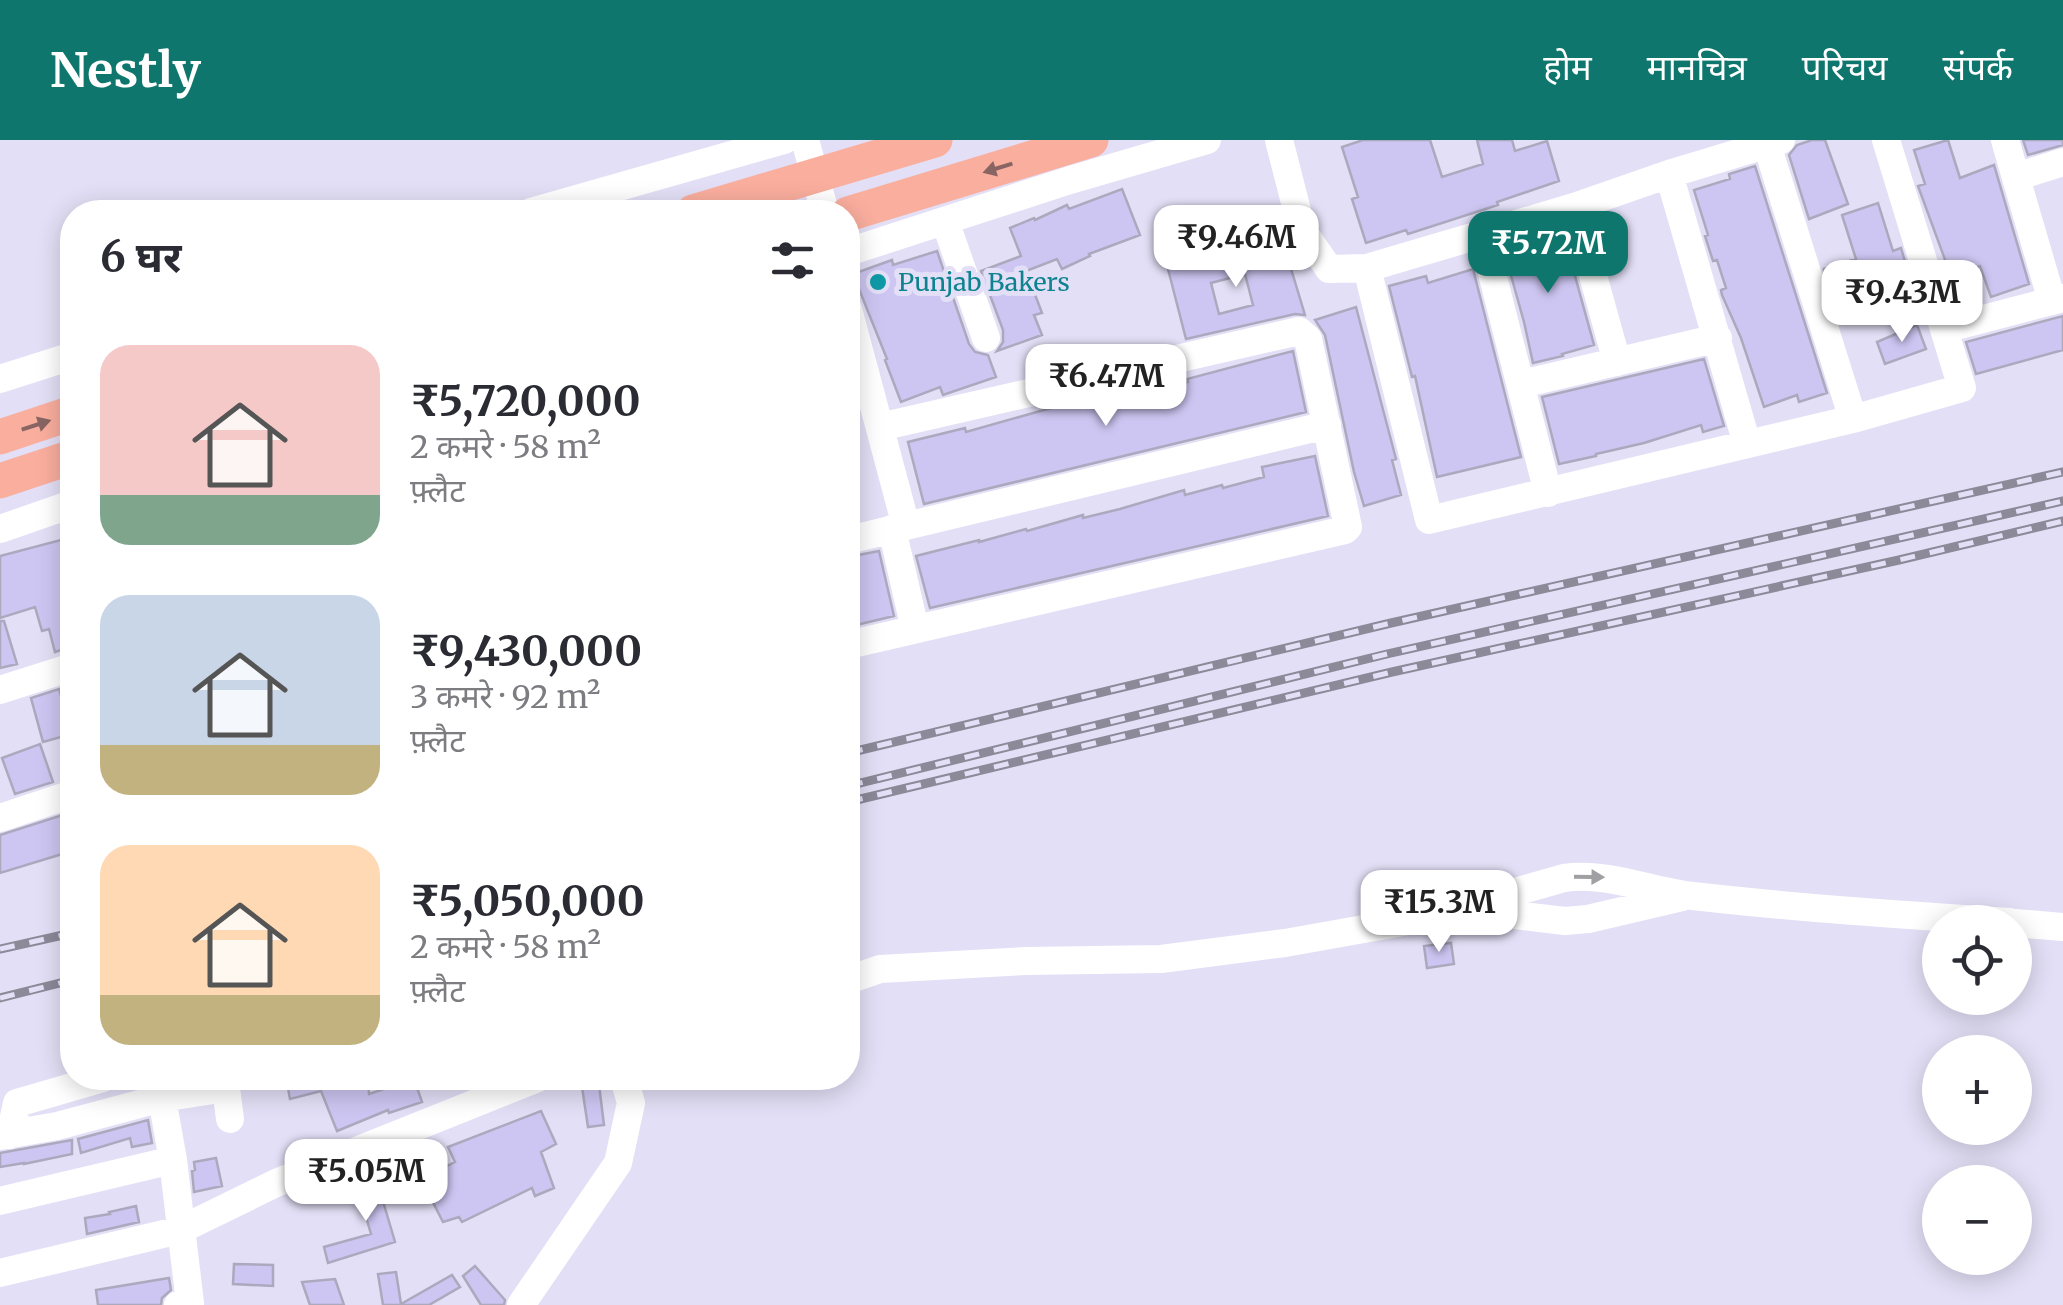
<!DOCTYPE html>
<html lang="hi">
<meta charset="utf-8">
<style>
body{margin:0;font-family:Merriweather,"Noto Sans Devanagari",serif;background:#f7f7f7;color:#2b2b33;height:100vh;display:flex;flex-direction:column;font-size:38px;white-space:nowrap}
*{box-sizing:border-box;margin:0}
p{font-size:32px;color:#7c7c81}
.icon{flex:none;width:55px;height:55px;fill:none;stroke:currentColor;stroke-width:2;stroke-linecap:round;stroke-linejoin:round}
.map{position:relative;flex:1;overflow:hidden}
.details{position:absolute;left:60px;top:60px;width:800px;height:890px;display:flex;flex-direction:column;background:#fff;border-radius:40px;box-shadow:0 5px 25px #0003}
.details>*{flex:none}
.tools{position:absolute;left:1922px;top:765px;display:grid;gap:20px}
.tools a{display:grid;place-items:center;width:110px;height:110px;border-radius:50%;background:#fff;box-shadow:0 5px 25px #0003;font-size:50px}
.price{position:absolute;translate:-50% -85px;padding:0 22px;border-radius:20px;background:#fff;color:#222;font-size:32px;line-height:65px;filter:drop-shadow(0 2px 5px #0008)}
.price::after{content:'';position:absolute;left:50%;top:60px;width:30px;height:22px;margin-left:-15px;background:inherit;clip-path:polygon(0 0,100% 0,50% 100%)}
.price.current{background:#0f766e;color:#fff}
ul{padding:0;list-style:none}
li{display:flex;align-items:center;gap:30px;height:250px;padding:0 40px}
li span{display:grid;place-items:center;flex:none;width:280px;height:200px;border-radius:30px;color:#555}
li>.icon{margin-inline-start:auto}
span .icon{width:120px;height:120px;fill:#fffc;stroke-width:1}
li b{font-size:42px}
h2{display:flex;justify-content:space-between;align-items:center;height:120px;padding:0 40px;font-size:42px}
header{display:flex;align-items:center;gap:60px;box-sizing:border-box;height:140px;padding:0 50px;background:#0f766e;color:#fff}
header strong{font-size:48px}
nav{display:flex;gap:55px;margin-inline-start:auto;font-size:35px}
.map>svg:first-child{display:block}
.building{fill:#cdc6f2;stroke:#aca9be;stroke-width:2.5;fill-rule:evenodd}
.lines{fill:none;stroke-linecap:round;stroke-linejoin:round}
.minor{stroke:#fff;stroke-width:28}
.major{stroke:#faae9e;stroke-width:35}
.rail-casing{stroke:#8c8999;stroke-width:9}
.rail{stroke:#e3dff6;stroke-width:5;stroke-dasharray:15;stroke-linecap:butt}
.oneway{fill:#886563}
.oneway2{fill:#a09fa3}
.culture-dot{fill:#0f9aa8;stroke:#e3dff6;stroke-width:4}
.labels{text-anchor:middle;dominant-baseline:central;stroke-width:10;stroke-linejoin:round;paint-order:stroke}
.culture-label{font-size:25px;fill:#0d838f;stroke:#e3dff6;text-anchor:start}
</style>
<header>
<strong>Nestly</strong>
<nav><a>होम</a><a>मानचित्र</a><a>परिचय</a><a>संपर्क</a></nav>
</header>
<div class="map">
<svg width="2063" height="1165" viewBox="0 0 2063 1165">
<rect width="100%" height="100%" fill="#e3dff6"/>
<!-- building -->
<path class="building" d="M 1363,0 L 1430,0 L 1442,37 L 1483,24 L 1477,0 L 1512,0 L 1515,11 L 1547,1 L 1559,41 L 1497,62 L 1498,65 L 1408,94 L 1406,90 L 1366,103 L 1352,59 L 1358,57 L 1342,7 Z
M 1812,0 L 1825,0 L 1848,64 L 1809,79 L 1789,15 L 1797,5 Z
M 1948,0 L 1960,38 L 1994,25 L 2029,144 L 1991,157 L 1980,126 L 1951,136 L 1918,46 L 1925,44 L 1914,10 Z
M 2023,0 L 2063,0 L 2063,5 L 2028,15 Z
M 1755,26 L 1827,253 L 1799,262 L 1797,255 L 1764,267 L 1741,198 L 1722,155 L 1721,150 L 1726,148 L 1717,120 L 1713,121 L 1705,96 L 1708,95 L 1694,50 L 1730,39 L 1729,34 Z
M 1122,49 L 1140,95 L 1089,114 L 1090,116 L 1062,129 L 1057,119 L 1026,131 L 1042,173 L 1034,175 L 1042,195 L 997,211 L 1003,202 L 1003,190 L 981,131 L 1021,116 L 1010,88 L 1034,78 L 1035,80 L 1067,65 L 1069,69 Z
M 1878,63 L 1893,111 L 1901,108 L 1914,152 L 1838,174 L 1824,129 L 1856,119 L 1842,75 Z
M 1562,89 L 1594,205 L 1562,214 L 1563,216 L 1533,223 L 1524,182 L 1503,107 Z
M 1282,99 L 1305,175 L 1295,174 L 1186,199 L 1168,129 ZM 1245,134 L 1253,165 L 1219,174 L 1211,143 Z
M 937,111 L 969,204 L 975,212 L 988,215 L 996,237 L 943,255 L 940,247 L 901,262 L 885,220 L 887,219 L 853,134 L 892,120 L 893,125 Z
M 1473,129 L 1521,317 L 1437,337 L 1415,236 L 1412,237 L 1389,146 L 1426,136 L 1428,143 Z
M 1356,167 L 1396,319 L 1392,320 L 1401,355 L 1364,366 L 1354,332 L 1325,195 L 1315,180 Z
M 2063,176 L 2063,210 L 1976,234 L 1966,202 Z
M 1917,185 L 1926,209 L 1885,224 L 1877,202 Z
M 1293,211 L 1306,272 L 924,364 L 908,302 L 965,288 L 966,292 L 1097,255 L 1101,266 L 1188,242 L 1187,239 Z
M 1704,219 L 1724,286 L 1703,292 L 1701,285 L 1644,303 L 1596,314 L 1596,316 L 1559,324 L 1542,257 Z
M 1315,316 L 1328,376 L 930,468 L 916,416 L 979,400 L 979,402 L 1026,389 L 1027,391 L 1083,375 L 1083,378 L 1120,369 L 1184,350 L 1185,355 L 1222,345 L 1223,348 L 1264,337 L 1262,327 Z
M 72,397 L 72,457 L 68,458 L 72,473 L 72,506 L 55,512 L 49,489 L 42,491 L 35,467 L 0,478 L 0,416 Z
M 879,411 L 894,476 L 848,487 L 848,417 Z
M 0,481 L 4,481 L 17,524 L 0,528 Z
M 59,549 L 72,594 L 43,602 L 31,558 Z
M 40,604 L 53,642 L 15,654 L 2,618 Z
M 72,672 L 72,711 L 0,733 L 0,695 Z
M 1451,803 L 1454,824 L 1427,828 L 1424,806 Z
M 308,938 L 368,938 L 369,954 L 414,939 L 422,962 L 389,973 L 388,970 L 337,991 L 321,951 L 290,959 L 287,943 Z
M 599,945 L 604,985 L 588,987 L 582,947 Z
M 541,971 L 556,1004 L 541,1012 L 554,1048 L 535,1056 L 532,1048 L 462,1082 L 459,1077 L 443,1082 L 421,1039 L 455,1022 L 448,1007 Z
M 148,980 L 152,1003 L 132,1007 L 130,998 L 81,1013 L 78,999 Z
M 72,1000 L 72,1014 L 24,1024 L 24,1023 L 0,1027 L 0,1013 Z
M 216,1018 L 222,1046 L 194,1052 L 192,1031 L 195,1030 L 194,1022 Z
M 375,1034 L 395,1102 L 328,1123 L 324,1107 L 371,1094 L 357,1046 L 359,1045 L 358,1041 Z
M 136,1066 L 139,1082 L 87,1094 L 85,1078 L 110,1074 L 109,1072 Z
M 234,1124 L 273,1125 L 273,1146 L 233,1144 Z
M 475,1126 L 505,1160 L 504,1165 L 481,1165 L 463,1136 Z
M 396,1132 L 401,1164 L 452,1135 L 460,1147 L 429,1165 L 383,1165 L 378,1134 Z
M 169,1138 L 171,1150 L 162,1158 L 161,1165 L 98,1165 L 96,1150 Z
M 335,1139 L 344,1165 L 310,1165 L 302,1142 Z"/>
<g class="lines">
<!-- minor -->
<path class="minor" d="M 805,0 L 825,72
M 1279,0 L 1302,90 L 1329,129 L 1367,128 L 1574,67 L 1669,34 L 1781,0
M 2005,0 L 2052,161
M 1767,5 L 1853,279
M 1669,34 L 1747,304
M 2016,37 L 2063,22
M 1574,67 L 1617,222
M 531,72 L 784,0
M 945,81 L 986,198
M 1482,94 L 1548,353
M 848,112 L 1070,40 L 1207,0
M 1367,128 L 1429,380 L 1853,279 L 1962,248 L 1886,0
M 848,169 L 906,386
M 1945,189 L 2063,158
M 0,239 L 72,216
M 1521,244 L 1718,198
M 0,389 L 72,364
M 892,389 L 915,489
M 848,400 L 1327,285
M 848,505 L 1345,390 L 1348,387 L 1308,199 L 1299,191 L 880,287
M 0,550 L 72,527
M 0,678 L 72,654
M 1473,770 L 1565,781 L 1588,779 L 1682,757
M 2015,783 L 2063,787
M 848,840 L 880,829 L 1026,821 L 1161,819 L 1285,803 L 1420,779 L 1564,738 C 1609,732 1649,751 1693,756 C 1798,768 1904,775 2010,782
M 163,938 L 162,958 L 173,1020 L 190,1163 L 178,1165
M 229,938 L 226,948 L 230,979
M 10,995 L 17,963 L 103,938
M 0,996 L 57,986 L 162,958 L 226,948
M 0,1061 L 173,1020
M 0,1133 L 180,1090 L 276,1043 L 538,938
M 521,1165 L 618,1023 L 631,963 L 624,938"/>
<!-- major -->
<path class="major" d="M 693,72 L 935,0
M 848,74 L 1091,0
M 0,297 L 72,273
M 0,341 L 72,317"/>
<!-- rail casing -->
<g class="rail-casing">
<path id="rail" d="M 848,613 L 1391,483 L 2063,332
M 848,646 L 1387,514 L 2063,361
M 848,662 L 1392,532 L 1899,420 L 2063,381
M 0,809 L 72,793
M 0,858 L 72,840"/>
</g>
<!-- rail -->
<use href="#rail" class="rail"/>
</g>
<!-- one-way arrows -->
<defs><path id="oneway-solid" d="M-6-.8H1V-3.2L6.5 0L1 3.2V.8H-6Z" transform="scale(2.5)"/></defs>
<g class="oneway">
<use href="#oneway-solid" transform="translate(998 28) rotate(163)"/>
<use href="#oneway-solid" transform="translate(36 285) rotate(-18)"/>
</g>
<use class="oneway2" href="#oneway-solid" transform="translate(1589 737) rotate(1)"/>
<!-- markers -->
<circle class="culture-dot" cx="878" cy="142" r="10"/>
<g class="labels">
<!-- culture labels -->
<g class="culture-label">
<text x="898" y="142">Punjab Bakers</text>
</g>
</g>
</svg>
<div class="tools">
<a><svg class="icon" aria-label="locate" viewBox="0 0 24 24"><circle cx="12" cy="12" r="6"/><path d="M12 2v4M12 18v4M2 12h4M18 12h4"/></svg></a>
<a>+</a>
<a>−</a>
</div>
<b class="price" style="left:1236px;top:150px">₹9.46M</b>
<b class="price current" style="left:1548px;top:156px">₹5.72M</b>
<b class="price" style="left:1902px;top:205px">₹9.43M</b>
<b class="price" style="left:1106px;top:289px">₹6.47M</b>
<b class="price" style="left:1439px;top:815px">₹15.3M</b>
<b class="price" style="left:366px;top:1084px">₹5.05M</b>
<section class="details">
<h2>6 घर<svg class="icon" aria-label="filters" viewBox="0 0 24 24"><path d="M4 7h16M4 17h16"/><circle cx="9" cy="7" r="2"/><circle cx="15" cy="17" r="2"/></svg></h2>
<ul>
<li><span style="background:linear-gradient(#f6c9c9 75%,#7fa58c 0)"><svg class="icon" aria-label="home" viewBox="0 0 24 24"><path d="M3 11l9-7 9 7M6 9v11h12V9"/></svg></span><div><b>₹5,720,000</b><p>2 कमरे · 58 m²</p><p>फ़्लैट</p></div></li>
<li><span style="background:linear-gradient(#c9d6e8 75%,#c2b280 0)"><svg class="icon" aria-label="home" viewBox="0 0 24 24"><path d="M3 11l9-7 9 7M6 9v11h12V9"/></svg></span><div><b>₹9,430,000</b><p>3 कमरे · 92 m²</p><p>फ़्लैट</p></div></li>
<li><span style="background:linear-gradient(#ffd9b3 75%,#c2b280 0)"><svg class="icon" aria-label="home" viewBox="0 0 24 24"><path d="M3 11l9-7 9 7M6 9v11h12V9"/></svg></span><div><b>₹5,050,000</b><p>2 कमरे · 58 m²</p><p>फ़्लैट</p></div></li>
</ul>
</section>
</div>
